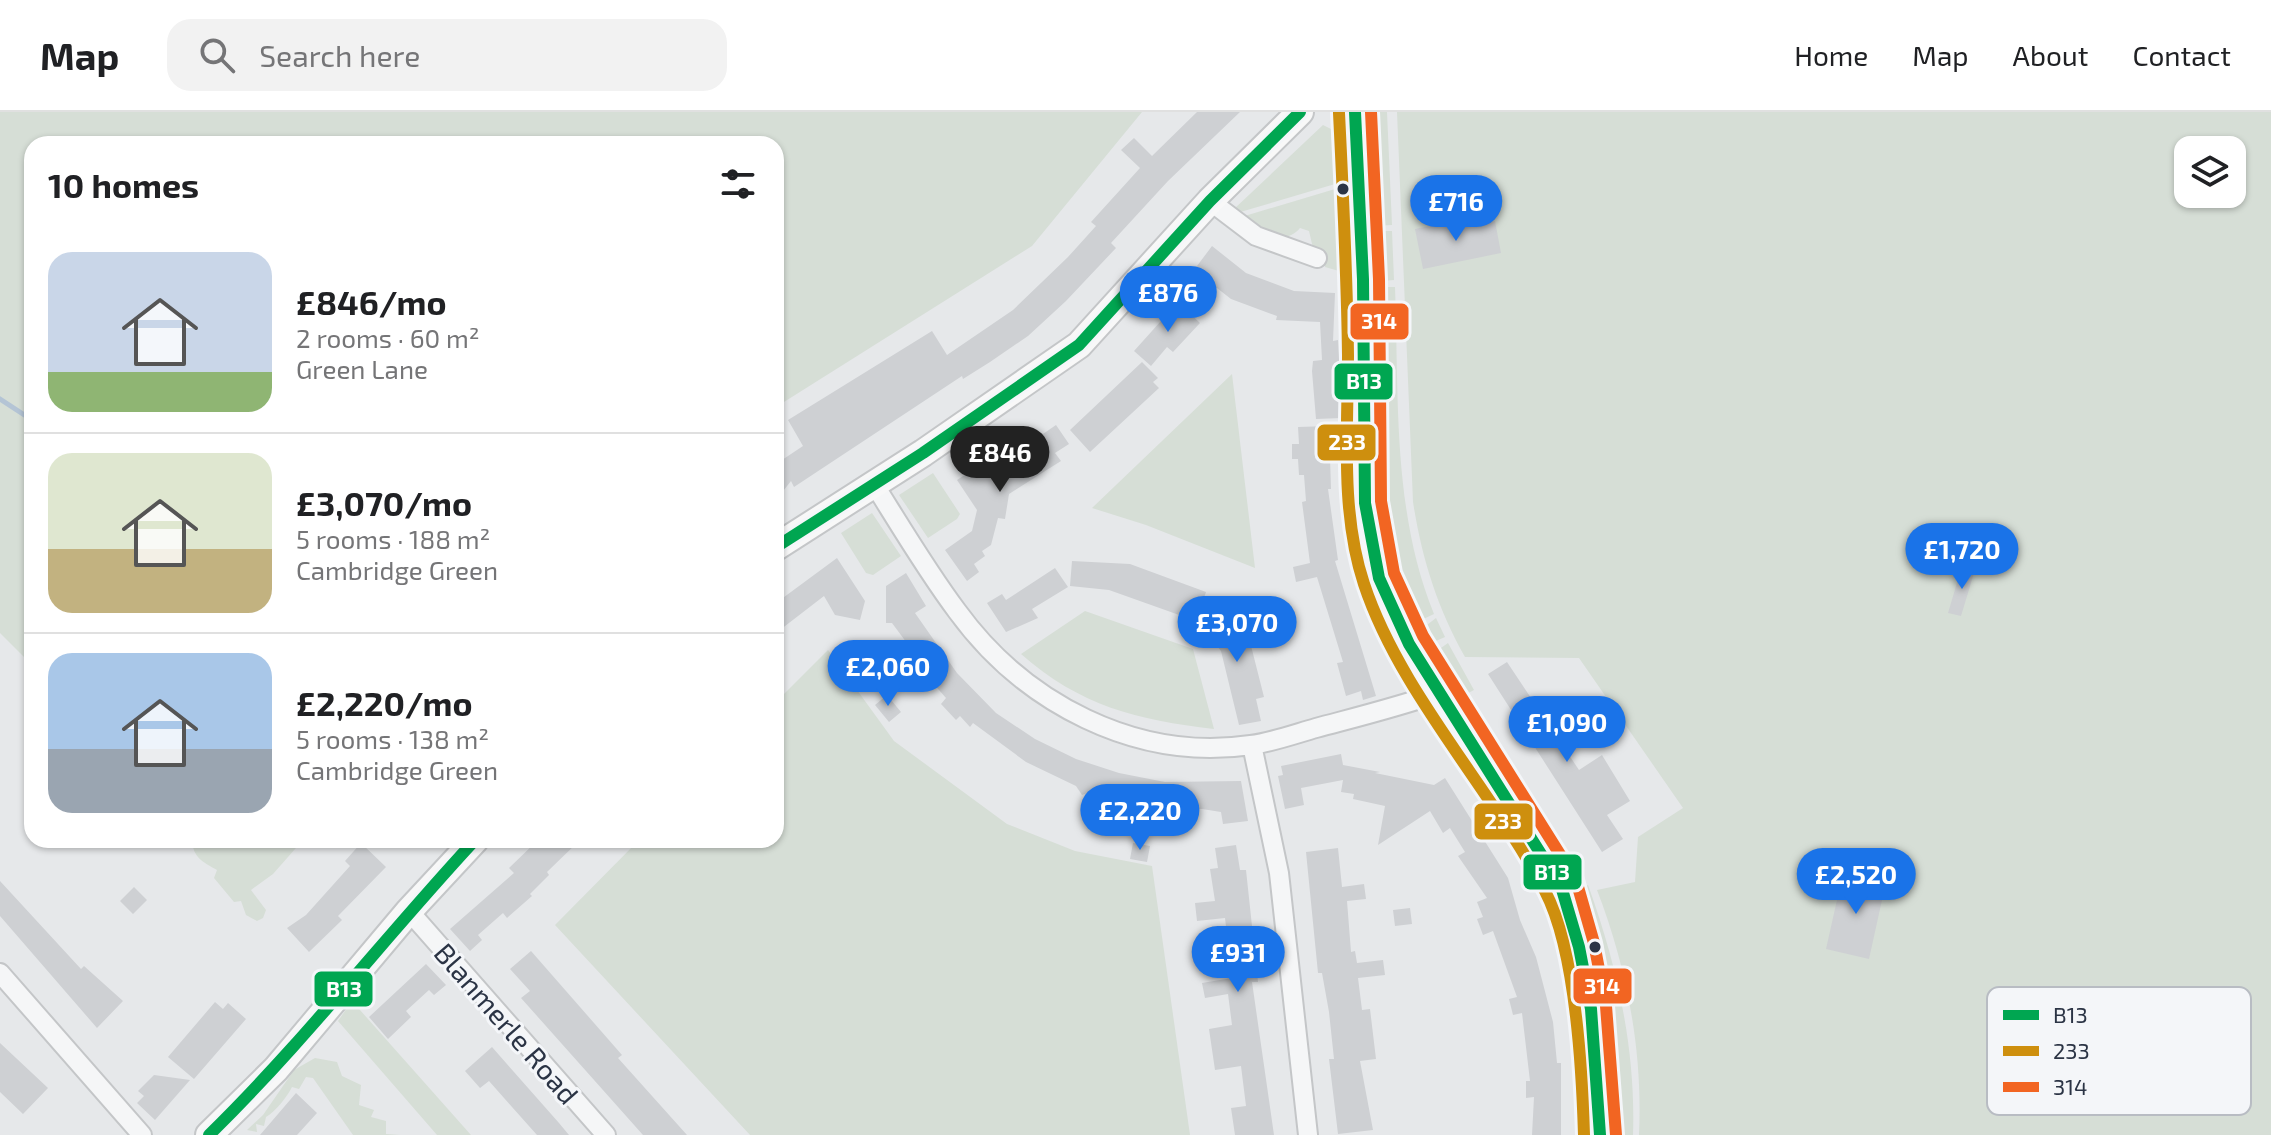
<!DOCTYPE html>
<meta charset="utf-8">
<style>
body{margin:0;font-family:"Exo 2",sans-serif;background:#f2f2f2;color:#202124;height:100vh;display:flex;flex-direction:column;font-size:30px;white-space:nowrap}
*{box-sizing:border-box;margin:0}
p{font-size:26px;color:#757577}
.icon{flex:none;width:44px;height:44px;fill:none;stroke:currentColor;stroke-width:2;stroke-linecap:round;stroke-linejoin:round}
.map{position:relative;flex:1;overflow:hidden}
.drawer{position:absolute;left:24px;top:24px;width:760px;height:712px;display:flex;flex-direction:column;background:#fff;border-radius:24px;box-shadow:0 2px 6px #0004}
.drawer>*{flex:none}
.tools{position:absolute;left:2174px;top:24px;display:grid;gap:16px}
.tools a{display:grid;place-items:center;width:72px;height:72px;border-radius:16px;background:#fff;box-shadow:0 2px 6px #0004;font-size:40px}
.price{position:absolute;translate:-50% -68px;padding:0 18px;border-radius:28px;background:#1a73e8;color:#fff;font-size:26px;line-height:52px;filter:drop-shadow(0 2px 4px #0008)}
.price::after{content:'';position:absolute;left:50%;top:48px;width:24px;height:18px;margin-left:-12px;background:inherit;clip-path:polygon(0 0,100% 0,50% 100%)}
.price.on{background:#222;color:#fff}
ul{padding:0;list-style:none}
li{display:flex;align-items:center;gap:24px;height:200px;padding:0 24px}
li+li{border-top:2px solid #e0e0e0}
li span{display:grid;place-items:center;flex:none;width:224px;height:160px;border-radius:24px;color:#555}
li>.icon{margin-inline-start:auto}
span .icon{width:96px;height:96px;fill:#fffc;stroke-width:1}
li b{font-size:34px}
h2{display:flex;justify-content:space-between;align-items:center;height:96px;padding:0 24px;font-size:34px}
header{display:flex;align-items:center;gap:48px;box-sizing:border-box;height:112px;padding:0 40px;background:#fff;border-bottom:2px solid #e0e0e0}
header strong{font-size:38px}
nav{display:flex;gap:44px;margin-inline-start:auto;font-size:28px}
.search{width:560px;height:72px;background:#f2f2f2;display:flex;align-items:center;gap:20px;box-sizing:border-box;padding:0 28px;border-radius:24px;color:#757577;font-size:30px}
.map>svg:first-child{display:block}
.green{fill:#d6ded6;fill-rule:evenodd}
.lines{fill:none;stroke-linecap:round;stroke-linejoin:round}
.stream{stroke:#b4c4d5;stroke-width:5}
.building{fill:#ced0d3}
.minor-casing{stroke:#c4c6c8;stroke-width:22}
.secondary-casing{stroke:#c4c6c8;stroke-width:30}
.primary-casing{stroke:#c2c5c8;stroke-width:32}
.minor{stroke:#f5f6f7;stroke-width:18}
.secondary{stroke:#f8f8f8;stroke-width:26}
.primary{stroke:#f8f8f8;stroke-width:28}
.bus-1-casing{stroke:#f4f6f9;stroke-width:18}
.bus-2-casing{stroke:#f4f6f9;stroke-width:18}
.bus-3-casing{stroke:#f4f6f9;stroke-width:18}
.bus-1{stroke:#00a651;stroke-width:12}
.bus-2{stroke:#ce8f0e;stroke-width:12}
.bus-3{stroke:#f26522;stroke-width:12}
.bus-dot{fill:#2b3445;stroke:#f4f6f9;stroke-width:3}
.labels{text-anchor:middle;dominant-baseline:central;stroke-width:6;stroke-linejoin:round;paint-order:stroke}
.street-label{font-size:28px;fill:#2b3445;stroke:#f4f6f9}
.key{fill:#f4f6f9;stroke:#b8bcc3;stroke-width:2}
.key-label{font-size:22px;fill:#2b3445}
.line-badge{stroke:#f4f6f9;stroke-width:3}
.badge-label{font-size:22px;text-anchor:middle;font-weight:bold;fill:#fff}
</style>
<header>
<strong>Map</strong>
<div class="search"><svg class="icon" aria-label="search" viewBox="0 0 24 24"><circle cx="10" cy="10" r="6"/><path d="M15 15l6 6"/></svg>Search here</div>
<nav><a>Home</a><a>Map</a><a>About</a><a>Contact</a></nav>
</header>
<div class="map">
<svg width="2271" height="1023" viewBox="0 0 2271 1023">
<rect width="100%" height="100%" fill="#e6e8ea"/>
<!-- green -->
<path class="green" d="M 0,0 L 1142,0 L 1032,134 L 776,295 L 776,32 L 32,32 L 32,553 L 0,521 Z
M 1371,0 L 1387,0 L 1392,113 L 1373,114 Z
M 1397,0 L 2271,0 L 2271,1023 L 1639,1023 C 1643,939 1627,856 1597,778 L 1635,770 L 1638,725 L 1683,696 L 1579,546 L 1465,545 C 1437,495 1422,447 1413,390 ZM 2188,38 L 2232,38 L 2232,82 L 2188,82 Z
M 1323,13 L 1331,17 L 1335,72 L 1237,101 L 1234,97 Z
M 1335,77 L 1339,159 L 1325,155 L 1324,140 L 1313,136 L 1309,119 L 1300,116 C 1283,137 1257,115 1238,106 Z
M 1373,119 L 1392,119 L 1394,168 L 1382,169 L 1381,149 L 1375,149 Z
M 1382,175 L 1395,175 C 1399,284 1392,399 1434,502 L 1415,511 C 1373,407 1379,295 1376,185 L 1382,185 Z
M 1232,262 L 1255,456 L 1146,413 L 1092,396 Z
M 933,361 L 960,402 L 957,407 L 928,426 L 899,383 Z
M 872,401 L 901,444 L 873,463 L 866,461 L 841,421 Z
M 1085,499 L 1193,537 L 1214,617 C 1137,608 1080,594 1021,542 Z
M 1436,506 L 1445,525 L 1427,533 L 1419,519 Z
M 1448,531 L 1474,578 L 1457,587 L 1431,543 Z
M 828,538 L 894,629 L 1007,712 L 1075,739 L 1152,754 L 1190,1023 L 750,1023 L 555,813 L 639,728 L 776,728 L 776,590 Z
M 192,728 L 303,728 L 273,762 L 251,778 L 266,798 L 263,806 L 257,809 L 246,803 L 241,789 L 234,790 L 214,766 L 217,758 C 203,750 193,746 192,728 Z
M 1588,773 C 1617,853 1636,937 1633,1023 L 1614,1023 L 1614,973 L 1607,895 L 1578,780 Z
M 352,889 L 471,1023 L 437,1023 L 338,909 Z
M 315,946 L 337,950 L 342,964 L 361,973 L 359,993 L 374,998 L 371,1005 L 386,1009 L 386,1022 L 400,1023 L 353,1023 L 313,966 L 306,965 L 299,977 L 292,975 C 287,985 276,999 266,1005 L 264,1014 L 256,1012 L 257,1020 L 247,1018 L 263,1003 L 294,958 Z"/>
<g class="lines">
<!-- stream -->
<path class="stream" d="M 0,287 L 32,308"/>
</g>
<!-- building -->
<path class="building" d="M 1197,0 L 1240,0 L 1168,69 L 1111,131 L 1116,136 L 1066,189 L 1028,224 L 990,250 L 963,267 L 962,264 L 794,375 L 791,369 L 776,388 L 776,352 L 803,334 L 788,308 L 932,219 L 947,243 L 1013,198 L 1068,145 L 1096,114 L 1091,110 L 1140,56 L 1121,38 L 1134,26 L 1152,44 Z
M 1455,109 L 1456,117 L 1495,109 L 1501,141 L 1423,157 L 1415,117 Z
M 1212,134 L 1246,161 L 1294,179 L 1335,181 L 1333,229 L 1338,228 L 1342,306 L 1316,307 L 1312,259 L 1313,249 L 1322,248 L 1320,210 L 1276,208 L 1277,204 L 1231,187 L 1194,158 Z
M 1178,190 L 1200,211 L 1173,240 L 1167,235 L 1151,254 L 1134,239 Z
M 1142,250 L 1158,266 L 1153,270 L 1159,276 L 1090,340 L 1070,318 Z
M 1056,313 L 1069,332 L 1055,341 L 1061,349 L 1009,382 L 1005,407 L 998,406 L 991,433 L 982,439 L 985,444 L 974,452 L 979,460 L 967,469 L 945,438 L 972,419 L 977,398 L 957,368 L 989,347 L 995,355 Z
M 1329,314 L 1331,377 L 1328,377 L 1338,448 L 1335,449 L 1376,584 L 1363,588 L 1361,579 L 1346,584 L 1337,551 L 1343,550 L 1317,465 L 1296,470 L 1293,455 L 1310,451 L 1302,390 L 1306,389 L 1304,363 L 1299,363 L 1298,347 L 1292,347 L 1292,332 L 1299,332 L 1298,315 Z
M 837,446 L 865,489 L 860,508 L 835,503 L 824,484 L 776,521 L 776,491 Z
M 1072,449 L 1130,452 L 1206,480 L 1196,509 L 1109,478 L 1070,474 Z
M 1962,454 L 1975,458 L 1961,504 L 1948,501 Z
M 1055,456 L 1068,475 L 1032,497 L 1038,506 L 1006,520 L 987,491 L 1002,482 L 1006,488 Z
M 906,461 L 926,494 L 915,501 L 957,561 L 996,601 L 1035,627 L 1076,647 L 1119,661 L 1165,670 L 1241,669 L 1248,709 L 1223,712 L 1221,700 L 1202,697 L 1159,695 L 1157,704 L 1127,698 L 1125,692 L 1093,679 L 1082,683 L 1076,674 L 1026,650 L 973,611 L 970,615 L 960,604 L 956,608 L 941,592 L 946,586 L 925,562 L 920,565 L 908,547 L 915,542 L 892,511 L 886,511 L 886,474 Z
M 1219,496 L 1229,509 L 1236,504 L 1247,518 L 1264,585 L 1256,587 L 1261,609 L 1239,613 L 1221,539 L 1199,511 Z
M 1507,550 L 1579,658 L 1602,643 L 1630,689 L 1607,703 L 1623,727 L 1602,740 L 1488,562 Z
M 887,583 L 901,600 L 889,610 L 875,593 Z
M 1341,642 L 1343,653 L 1380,660 L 1375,661 L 1434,673 L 1445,666 L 1508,766 L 1520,808 L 1536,845 L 1553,910 L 1557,951 L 1561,951 L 1561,1023 L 1532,1023 L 1534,985 L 1526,986 L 1526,969 L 1530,969 L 1522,901 L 1513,903 L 1509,887 L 1517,885 L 1493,819 L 1483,823 L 1477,807 L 1483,805 L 1477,790 L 1487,786 L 1458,744 L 1465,740 L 1450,716 L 1443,721 L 1430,699 L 1378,733 L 1385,694 L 1353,687 L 1354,682 L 1341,680 L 1343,668 L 1301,676 L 1304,693 L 1285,697 L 1278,664 L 1283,663 L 1281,654 Z
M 538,728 L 580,728 L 547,760 L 549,763 L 530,782 L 532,784 L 507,806 L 503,801 L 478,823 L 482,828 L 470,839 L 450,817 L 514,761 L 509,756 Z
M 361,731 L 386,755 L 338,804 L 342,808 L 309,840 L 287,816 L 306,803 L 350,754 L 345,749 Z
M 1133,731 L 1150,734 L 1147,750 L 1130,747 Z
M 1236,733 L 1240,758 L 1246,758 L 1258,870 L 1252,870 L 1274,1023 L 1235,1023 L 1231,996 L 1246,994 L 1241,954 L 1215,958 L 1209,917 L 1232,913 L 1228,882 L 1205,886 L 1202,871 L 1232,866 L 1225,806 L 1197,809 L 1195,791 L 1215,789 L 1210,757 L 1218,756 L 1215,736 Z
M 1338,736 L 1342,775 L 1364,772 L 1366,787 L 1347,789 L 1351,840 L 1355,839 L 1357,851 L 1383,848 L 1385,863 L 1358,866 L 1362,898 L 1370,897 L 1376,947 L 1360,949 L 1373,1018 L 1338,1022 L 1329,947 L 1334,947 L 1329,900 L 1322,861 L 1318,861 L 1306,740 Z
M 1843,761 L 1886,770 L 1869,847 L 1826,837 Z
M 0,769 L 81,857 L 84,854 L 123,889 L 97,916 L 0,804 Z
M 134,775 L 147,788 L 133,802 L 120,789 Z
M 1410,796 L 1412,812 L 1395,814 L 1393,798 Z
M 531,839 L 622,943 L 618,946 L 687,1023 L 643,1023 L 521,886 L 530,879 L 510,857 Z
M 426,852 L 446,873 L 434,883 L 429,878 L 406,899 L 411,905 L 388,927 L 369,905 Z
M 215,890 L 223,897 L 228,891 L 246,907 L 194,967 L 168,945 Z
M 0,931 L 48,976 L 23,1002 L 0,980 Z
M 492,935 L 559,1011 L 569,1023 L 537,1023 L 489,969 L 480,976 L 465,959 Z
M 154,963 L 190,968 L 155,1008 L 137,991 L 144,984 L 138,979 Z
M 296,981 L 317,1001 L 297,1023 L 260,1023 Z"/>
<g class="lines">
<!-- minor casing -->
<g class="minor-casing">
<path id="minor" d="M 1210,89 L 1256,124 L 1317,146
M 874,372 C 901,415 927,459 957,499 C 1024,591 1136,650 1251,633 C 1273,630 1295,622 1316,616 C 1357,605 1398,595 1438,581
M 1252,633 L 1279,761 L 1308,1023
M 409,799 L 606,1023
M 0,861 L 142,1023"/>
</g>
<!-- secondary casing -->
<g class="secondary-casing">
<path id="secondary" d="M 776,435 L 923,341 L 1079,233 L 1210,89 L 1300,0
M 209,1023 L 276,957 L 409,799 L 475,728"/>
</g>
<!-- primary casing -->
<g class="primary-casing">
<path id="primary" d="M 1355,0 L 1363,167 L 1365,391 L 1379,466 L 1409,532 L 1561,774 C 1589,855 1599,937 1600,1023"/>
</g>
<!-- minor -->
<use href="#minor" class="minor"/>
<!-- secondary -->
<use href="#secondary" class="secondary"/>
<!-- primary -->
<use href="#primary" class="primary"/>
<!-- bus-1 casing -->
<g class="bus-1-casing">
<path id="bus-1" d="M 1355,0 L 1363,167 L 1365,391 L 1379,466 L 1409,532 L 1561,774 L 1579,835 L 1591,897 L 1600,1023
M 776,435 L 923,341 L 1079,233 L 1210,89 L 1300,0
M 209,1023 C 304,930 385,825 475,728"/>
</g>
<!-- bus-2 casing -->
<g class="bus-2-casing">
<path id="bus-2" d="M 1339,1 C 1343,81 1347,162 1348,243 C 1348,317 1340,400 1364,472 C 1400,581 1492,677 1545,779 C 1576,838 1582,956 1584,1023"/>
</g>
<!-- bus-3 casing -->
<g class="bus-3-casing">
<path id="bus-3" d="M 1371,0 L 1379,167 L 1381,389 L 1394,461 L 1423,524 L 1576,768 L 1594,831 L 1606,894 L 1616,1023"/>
</g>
<!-- bus-1 -->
<use href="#bus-1" class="bus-1"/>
<!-- bus-2 -->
<use href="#bus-2" class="bus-2"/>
<!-- bus-3 -->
<use href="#bus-3" class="bus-3"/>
</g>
<!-- markers -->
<g class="bus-dot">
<circle cx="1343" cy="77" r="7"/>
<circle cx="1595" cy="835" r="7"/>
</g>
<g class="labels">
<!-- street labels -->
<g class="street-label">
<text transform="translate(507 911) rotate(49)">Blanmerle Road</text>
</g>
</g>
<!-- legend -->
<rect x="1987" y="875" width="264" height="128" rx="12" class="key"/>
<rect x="2003" y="898" width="36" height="10" fill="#00a651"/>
<rect x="2003" y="934" width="36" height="10" fill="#ce8f0e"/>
<rect x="2003" y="970" width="36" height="10" fill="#f26522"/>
<g class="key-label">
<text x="2053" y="911">B13</text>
<text x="2053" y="947">233</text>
<text x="2053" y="983">314</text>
</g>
<g class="line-badge">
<rect x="1349" y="190" width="61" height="39" rx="8" fill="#f26522"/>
<rect x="1333" y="250" width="61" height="39" rx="8" fill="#00a651"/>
<rect x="1316" y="311" width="61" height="39" rx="8" fill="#ce8f0e"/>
<rect x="1473" y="690" width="61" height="39" rx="8" fill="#ce8f0e"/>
<rect x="1522" y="741" width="61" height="38" rx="8" fill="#00a651"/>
<rect x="1572" y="855" width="61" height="38" rx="8" fill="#f26522"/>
<rect x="313" y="858" width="61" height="38" rx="8" fill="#00a651"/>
</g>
<g class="badge-label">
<text x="1379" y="217">314</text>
<text x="1364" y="277">B13</text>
<text x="1347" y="338">233</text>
<text x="1503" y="717">233</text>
<text x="1552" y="768">B13</text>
<text x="1602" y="882">314</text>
<text x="344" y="885">B13</text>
</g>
</svg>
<div class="tools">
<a><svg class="icon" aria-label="layers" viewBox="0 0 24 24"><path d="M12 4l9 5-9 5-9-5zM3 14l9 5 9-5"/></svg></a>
</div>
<b class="price" style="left:1456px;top:131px">£716</b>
<b class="price" style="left:1168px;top:222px">£876</b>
<b class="price on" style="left:1000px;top:382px">£846</b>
<b class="price" style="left:1962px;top:479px">£1,720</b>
<b class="price" style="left:1237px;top:552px">£3,070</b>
<b class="price" style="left:888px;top:596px">£2,060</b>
<b class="price" style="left:1567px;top:652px">£1,090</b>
<b class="price" style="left:1140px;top:740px">£2,220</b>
<b class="price" style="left:1856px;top:804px">£2,520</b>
<b class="price" style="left:1238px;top:882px">£931</b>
<section class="drawer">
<h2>10 homes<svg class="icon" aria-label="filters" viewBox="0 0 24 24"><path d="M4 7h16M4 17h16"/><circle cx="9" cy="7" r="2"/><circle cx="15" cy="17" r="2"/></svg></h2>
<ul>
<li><span style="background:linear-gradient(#c9d6e8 75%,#8fb573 0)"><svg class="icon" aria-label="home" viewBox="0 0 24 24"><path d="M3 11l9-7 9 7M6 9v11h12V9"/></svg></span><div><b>£846/mo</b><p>2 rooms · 60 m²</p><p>Green Lane</p></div></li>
<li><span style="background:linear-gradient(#dfe7d0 60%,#c2b280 0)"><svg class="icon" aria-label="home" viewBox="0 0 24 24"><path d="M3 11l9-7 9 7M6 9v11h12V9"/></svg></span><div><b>£3,070/mo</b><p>5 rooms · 188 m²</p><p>Cambridge Green</p></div></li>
<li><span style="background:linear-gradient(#a9c7e8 60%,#9aa5b1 0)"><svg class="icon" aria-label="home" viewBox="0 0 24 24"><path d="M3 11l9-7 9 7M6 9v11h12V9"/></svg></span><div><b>£2,220/mo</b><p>5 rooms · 138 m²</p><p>Cambridge Green</p></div></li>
</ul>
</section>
</div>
